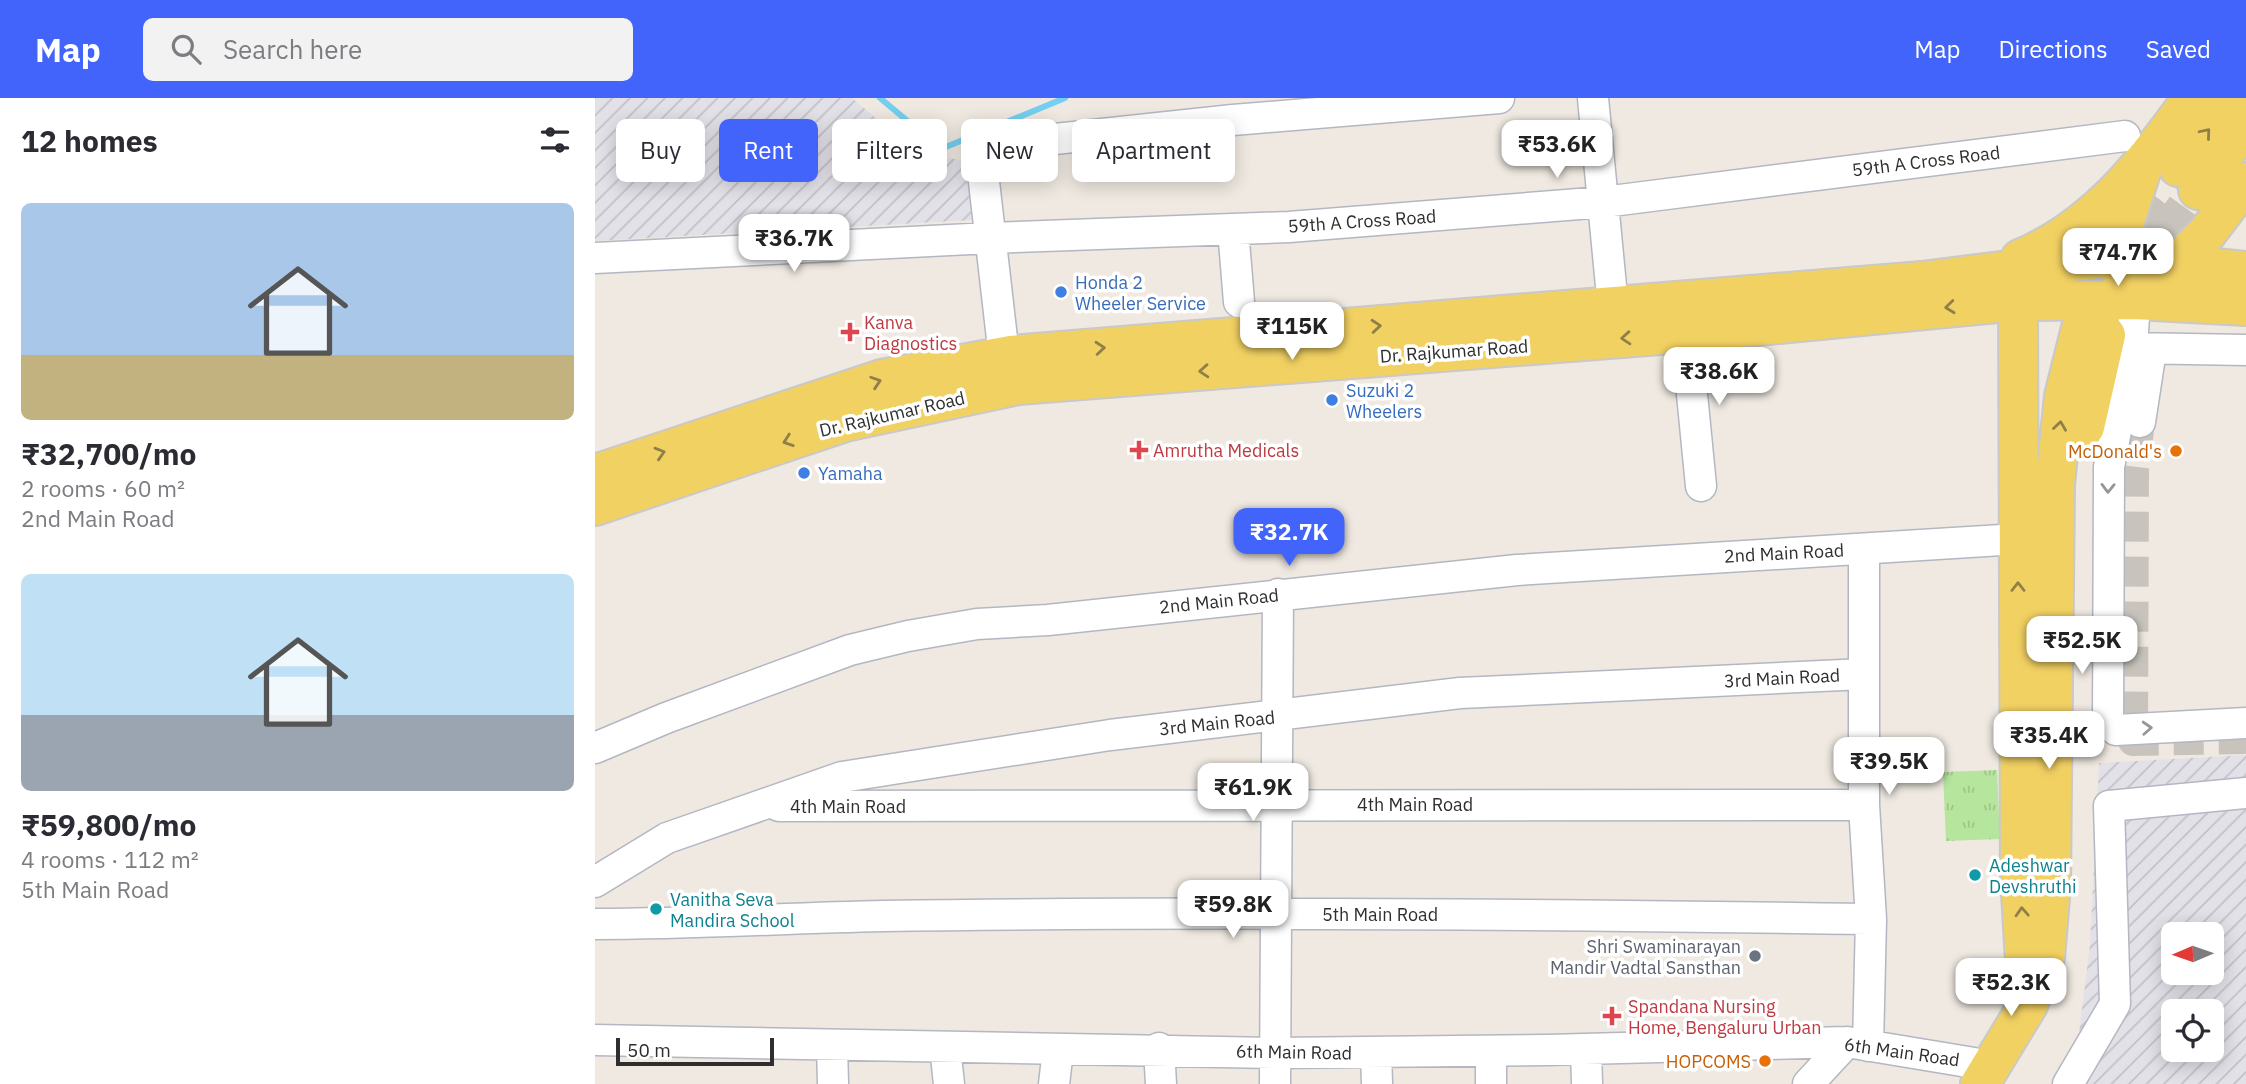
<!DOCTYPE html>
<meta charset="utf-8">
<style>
body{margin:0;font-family:"IBM Plex Sans",sans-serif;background:#f2f2f3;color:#2b2b33;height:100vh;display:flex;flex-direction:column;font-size:26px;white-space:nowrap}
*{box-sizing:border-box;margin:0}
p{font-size:23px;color:#7c7c81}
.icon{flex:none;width:38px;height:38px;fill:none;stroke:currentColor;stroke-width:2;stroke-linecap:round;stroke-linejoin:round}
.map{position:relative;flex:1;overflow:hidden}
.panel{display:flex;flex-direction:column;background:#fff;width:595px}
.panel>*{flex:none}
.banner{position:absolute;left:21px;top:21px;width:665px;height:63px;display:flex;gap:14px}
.needle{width:46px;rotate:268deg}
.controls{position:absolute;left:1566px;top:824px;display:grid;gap:14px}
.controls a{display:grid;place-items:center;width:63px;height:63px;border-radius:10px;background:#fff;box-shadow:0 4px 18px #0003;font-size:35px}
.scale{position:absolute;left:21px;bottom:18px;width:158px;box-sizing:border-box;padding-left:7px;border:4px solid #2e2e2e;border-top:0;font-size:19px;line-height:24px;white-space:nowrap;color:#2e2e2e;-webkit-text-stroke:5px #fff;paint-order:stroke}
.price{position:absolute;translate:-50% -60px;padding:0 16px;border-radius:14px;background:#fff;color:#222;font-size:23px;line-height:46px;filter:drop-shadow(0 2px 4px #0008)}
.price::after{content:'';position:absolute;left:50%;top:42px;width:21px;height:16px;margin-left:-10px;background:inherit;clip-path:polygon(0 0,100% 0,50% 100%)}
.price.current{background:#4264fb;color:#fff}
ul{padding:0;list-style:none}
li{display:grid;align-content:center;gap:14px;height:371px;padding:0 21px}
li span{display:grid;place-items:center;height:217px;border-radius:10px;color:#555}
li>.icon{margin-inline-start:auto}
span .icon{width:126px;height:126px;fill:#fffc;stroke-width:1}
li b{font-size:30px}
h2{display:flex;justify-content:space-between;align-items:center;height:84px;padding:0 21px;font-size:30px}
.chip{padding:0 24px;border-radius:10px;background:#fff;box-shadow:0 4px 18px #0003;font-size:24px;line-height:63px}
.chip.current{background:#4264fb;color:#fff}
header{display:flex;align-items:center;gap:42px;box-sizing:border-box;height:98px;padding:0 35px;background:#4264fb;color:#fff}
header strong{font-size:33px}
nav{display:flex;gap:38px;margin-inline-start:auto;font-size:24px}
.search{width:490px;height:63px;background:#f2f2f3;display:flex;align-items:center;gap:18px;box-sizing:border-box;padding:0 24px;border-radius:10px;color:#7c7c81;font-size:26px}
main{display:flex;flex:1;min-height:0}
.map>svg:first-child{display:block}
.industrial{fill:url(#industrial-furrows);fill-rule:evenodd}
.grass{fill:url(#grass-tufts)}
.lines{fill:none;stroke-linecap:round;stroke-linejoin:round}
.stream{stroke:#75cff0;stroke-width:6}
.minor-tunnel{stroke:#c8c4bd;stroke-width:30;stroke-dasharray:30 15;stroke-linecap:butt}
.major-tunnel{stroke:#c8c4bd;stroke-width:38;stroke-dasharray:38 19;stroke-linecap:butt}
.minor-casing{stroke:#b4b7c1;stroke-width:33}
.major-casing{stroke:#c9c9c9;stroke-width:42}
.minor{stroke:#fff;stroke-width:30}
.major{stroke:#f2d163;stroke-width:38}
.oneway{stroke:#908048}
.oneway2{stroke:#969696}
.shop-dot{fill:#3f7fe0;stroke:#fff;stroke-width:2.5}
.health-dot{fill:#e0444e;stroke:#fff;stroke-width:2.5}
.food-dot{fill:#e8710a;stroke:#fff;stroke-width:2.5}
.culture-dot{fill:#0f9aa8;stroke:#fff;stroke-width:2.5}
.worship-dot{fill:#6b7280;stroke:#fff;stroke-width:2.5}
.labels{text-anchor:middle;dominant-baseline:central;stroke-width:7;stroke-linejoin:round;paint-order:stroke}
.street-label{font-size:18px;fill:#2e2e2e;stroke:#fff}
.shop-label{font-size:18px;fill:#366cbe;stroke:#fff;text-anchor:start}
.health-label{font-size:18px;fill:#be3a42;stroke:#fff;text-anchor:start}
.food-label{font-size:18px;fill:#c56008;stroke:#fff;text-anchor:end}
.culture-label{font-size:18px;fill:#0d838f;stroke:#fff;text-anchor:start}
.worship-label{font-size:18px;fill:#5b616d;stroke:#fff;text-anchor:end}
</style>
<header>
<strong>Map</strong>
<div class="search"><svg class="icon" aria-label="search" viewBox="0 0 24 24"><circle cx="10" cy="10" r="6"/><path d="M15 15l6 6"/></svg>Search here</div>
<nav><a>Map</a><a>Directions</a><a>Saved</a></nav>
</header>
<main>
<section class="panel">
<h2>12 homes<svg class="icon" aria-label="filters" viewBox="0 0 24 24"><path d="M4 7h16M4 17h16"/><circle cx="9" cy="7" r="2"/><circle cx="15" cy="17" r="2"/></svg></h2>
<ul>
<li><span style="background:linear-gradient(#a9c7e8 70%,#c2b280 0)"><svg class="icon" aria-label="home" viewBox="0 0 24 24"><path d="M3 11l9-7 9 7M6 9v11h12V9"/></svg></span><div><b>₹32,700/mo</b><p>2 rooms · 60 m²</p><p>2nd Main Road</p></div></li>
<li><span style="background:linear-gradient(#bfe0f5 65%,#9aa5b1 0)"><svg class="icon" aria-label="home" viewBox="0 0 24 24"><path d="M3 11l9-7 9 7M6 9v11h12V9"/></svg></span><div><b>₹59,800/mo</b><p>4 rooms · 112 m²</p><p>5th Main Road</p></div></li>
</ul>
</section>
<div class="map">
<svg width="1651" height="986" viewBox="0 0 1651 986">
<defs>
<pattern id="industrial-furrows" width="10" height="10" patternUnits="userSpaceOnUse" patternTransform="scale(1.75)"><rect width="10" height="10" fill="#e3e1e8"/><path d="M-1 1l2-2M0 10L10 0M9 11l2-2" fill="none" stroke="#c3c1c7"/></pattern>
<pattern id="grass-tufts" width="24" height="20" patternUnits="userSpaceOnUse" patternTransform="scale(1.75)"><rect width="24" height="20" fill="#b6e59e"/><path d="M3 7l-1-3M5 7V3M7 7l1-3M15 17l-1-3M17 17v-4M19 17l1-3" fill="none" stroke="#9dc588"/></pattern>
</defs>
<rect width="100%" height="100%" fill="#efe9e1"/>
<!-- industrial -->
<path class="industrial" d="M 0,0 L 257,0 L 322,55 L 372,63 L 378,122 L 0,143 Z
M 1651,657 L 1651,986 L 1458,986 L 1483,943 L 1495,847 L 1504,665 ZM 1578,836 L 1617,836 L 1617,875 L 1578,875 ZM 1578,914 L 1617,914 L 1617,952 L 1578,952 Z"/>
<!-- grass -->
<path class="grass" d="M 1402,672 L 1405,741 L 1351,743 L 1348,674 Z"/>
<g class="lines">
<!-- stream -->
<path class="stream" d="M 285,0 L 346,51 L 470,0"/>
<!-- minor-tunnel -->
<path class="minor-tunnel" d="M 1545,324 L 1539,372 L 1538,643 L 1651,641"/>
<!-- major-tunnel -->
<path class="major-tunnel" d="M 1535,187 L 1603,92
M 1486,230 C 1500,178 1548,110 1583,69"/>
<!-- minor casing -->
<g class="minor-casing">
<path id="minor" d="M 998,0 L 1018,209
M 638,131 L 644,204
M 0,160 L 395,140 L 694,129 L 1009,104 L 1530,38
M 1540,202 L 1537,250 L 1514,369 L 1513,625 L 1521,632 L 1651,625
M 1091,235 L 1106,388
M 1537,250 L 1651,252
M 409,258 L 385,49 L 638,22 L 904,0
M 1545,324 L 1556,252
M 1269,451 L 1269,707 L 1276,821 L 1273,948
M 0,650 L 71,620 L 255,552 L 313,538 L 382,526 L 453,522 L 922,472 L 1423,441
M 184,708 L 1269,707
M 0,784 L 72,740 L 247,679 L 515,637 L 865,595 L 1269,576
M 0,826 C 96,826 192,820 288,818 C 617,813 946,816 1276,821
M 0,942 L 680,955 L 952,952 L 1252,944 L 1379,965 L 1391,976
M 237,947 L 238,986
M 350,949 L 354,986
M 564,950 L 566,986
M 991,951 L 992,986
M 781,954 L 782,986
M 459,986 L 463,952
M 680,986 L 683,496
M 896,986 L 896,953
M 1213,986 L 1252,944
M 1473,986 L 1520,906 L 1514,708 L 1651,695"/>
</g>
<!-- major casing -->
<g class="major-casing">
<path id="major" d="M 1583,69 L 1637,0
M 1603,92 L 1651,26
M 1425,161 C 1500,130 1551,65 1597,0
M 1568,179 L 1612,135 L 1651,84
M 1530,182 L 1518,159 L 1546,74
M 1423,203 L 1425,779 L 1430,863
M 1490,329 L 1511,237
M 0,376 L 287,281 L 416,257 L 1327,183 L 1518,159 L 1651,173
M 0,408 L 250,324 L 423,287 L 1091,235 L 1423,203 L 1540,202 L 1651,208
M 1385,986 L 1433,907 L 1450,860 L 1456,787 L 1460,386 L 1469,298 L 1486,230"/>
</g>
<!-- minor -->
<use href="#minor" class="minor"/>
<!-- major -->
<use href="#major" class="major"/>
</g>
<!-- one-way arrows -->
<defs><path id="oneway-chevron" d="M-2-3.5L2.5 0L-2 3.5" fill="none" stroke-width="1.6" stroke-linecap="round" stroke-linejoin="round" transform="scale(1.75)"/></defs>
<g class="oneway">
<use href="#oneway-chevron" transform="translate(1611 35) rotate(-50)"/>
<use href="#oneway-chevron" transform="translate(1355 209) rotate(174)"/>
<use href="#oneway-chevron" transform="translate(781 228) rotate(-5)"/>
<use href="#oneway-chevron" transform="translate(1031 240) rotate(176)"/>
<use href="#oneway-chevron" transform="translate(505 250) rotate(-5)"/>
<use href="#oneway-chevron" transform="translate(609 273) rotate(176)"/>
<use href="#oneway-chevron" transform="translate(281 284) rotate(-18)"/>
<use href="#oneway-chevron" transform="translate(1465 328) rotate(-82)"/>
<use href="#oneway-chevron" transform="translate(193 343) rotate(161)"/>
<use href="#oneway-chevron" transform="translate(65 355) rotate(-17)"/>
<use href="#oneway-chevron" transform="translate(1423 489) rotate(-90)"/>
<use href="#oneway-chevron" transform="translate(1427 814) rotate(-93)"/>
</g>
<g class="oneway2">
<use href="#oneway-chevron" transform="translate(1513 390) rotate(91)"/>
<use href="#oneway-chevron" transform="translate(1552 630) rotate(-3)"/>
</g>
<!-- markers -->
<g class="shop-dot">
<circle cx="466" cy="194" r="7"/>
<circle cx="737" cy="302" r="7"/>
<circle cx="209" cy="375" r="7"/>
</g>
<g class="health-dot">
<path d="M251.5 223.5h7v7h7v7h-7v7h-7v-7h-7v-7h7z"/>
<path d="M540.5 341.5h7v7h7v7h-7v7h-7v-7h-7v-7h7z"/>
<path d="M1013.5 907.5h7v7h7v7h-7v7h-7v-7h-7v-7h7z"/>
</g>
<g class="food-dot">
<circle cx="1581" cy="353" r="7"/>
<circle cx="1170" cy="963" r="7"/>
</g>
<g class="culture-dot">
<circle cx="1380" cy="777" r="7"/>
<circle cx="61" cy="811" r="7"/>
</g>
<circle class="worship-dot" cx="1160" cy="858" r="7"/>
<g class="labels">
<!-- street labels -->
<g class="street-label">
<text transform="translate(1331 63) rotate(-7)">59th A Cross Road</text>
<text transform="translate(767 123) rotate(-4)">59th A Cross Road</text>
<text transform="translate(859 253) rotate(-4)">Dr. Rajkumar Road</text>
<text transform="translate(297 316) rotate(-13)">Dr. Rajkumar Road</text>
<text transform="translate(1189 455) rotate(-3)">2nd Main Road</text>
<text transform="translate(624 503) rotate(-6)">2nd Main Road</text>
<text transform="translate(1187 580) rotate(-3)">3rd Main Road</text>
<text transform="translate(622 625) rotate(-6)">3rd Main Road</text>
<text x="820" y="706">4th Main Road</text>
<text x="253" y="708">4th Main Road</text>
<text x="785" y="816">5th Main Road</text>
<text transform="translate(699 954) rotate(1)">6th Main Road</text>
<text transform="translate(1307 954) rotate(8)">6th Main Road</text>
</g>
<!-- shop labels -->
<g class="shop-label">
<text x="480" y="184">Honda 2<tspan x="480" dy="21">Wheeler Service</tspan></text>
<text x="751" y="292">Suzuki 2<tspan x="751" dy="21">Wheelers</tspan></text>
<text x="223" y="375">Yamaha</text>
</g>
<!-- health labels -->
<g class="health-label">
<text x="269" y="224">Kanva<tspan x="269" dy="21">Diagnostics</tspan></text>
<text x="558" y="352">Amrutha Medicals</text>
<text x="1033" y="908">Spandana Nursing<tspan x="1033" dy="21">Home, Bengaluru Urban</tspan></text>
</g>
<!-- food labels -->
<g class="food-label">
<text x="1567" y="353">McDonald's</text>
<text x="1156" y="963">HOPCOMS</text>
</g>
<!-- culture labels -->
<g class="culture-label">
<text x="1394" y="767">Adeshwar<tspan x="1394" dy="21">Devshruthi</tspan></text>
<text x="75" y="801">Vanitha Seva<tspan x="75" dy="21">Mandira School</tspan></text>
</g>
<!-- worship labels -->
<g class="worship-label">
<text x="1146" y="848">Shri Swaminarayan<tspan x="1146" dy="21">Mandir Vadtal Sansthan</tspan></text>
</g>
</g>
</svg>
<div class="controls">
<a><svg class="needle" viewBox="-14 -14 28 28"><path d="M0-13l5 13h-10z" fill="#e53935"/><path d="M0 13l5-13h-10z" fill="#7c7c81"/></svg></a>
<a><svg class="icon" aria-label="locate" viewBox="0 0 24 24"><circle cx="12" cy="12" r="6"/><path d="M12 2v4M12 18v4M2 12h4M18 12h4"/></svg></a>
</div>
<div class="scale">50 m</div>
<b class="price" style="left:962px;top:82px">₹53.6K</b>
<b class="price" style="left:199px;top:176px">₹36.7K</b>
<b class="price" style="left:1523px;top:190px">₹74.7K</b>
<b class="price" style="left:697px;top:264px">₹115K</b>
<b class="price" style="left:1124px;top:309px">₹38.6K</b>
<b class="price current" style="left:694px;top:470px">₹32.7K</b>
<b class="price" style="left:1487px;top:578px">₹52.5K</b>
<b class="price" style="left:1454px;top:673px">₹35.4K</b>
<b class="price" style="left:1294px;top:699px">₹39.5K</b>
<b class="price" style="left:658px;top:725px">₹61.9K</b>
<b class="price" style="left:638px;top:842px">₹59.8K</b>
<b class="price" style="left:1416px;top:920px">₹52.3K</b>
<div class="banner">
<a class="chip">Buy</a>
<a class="chip current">Rent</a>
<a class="chip">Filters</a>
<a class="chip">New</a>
<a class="chip">Apartment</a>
</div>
</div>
</main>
